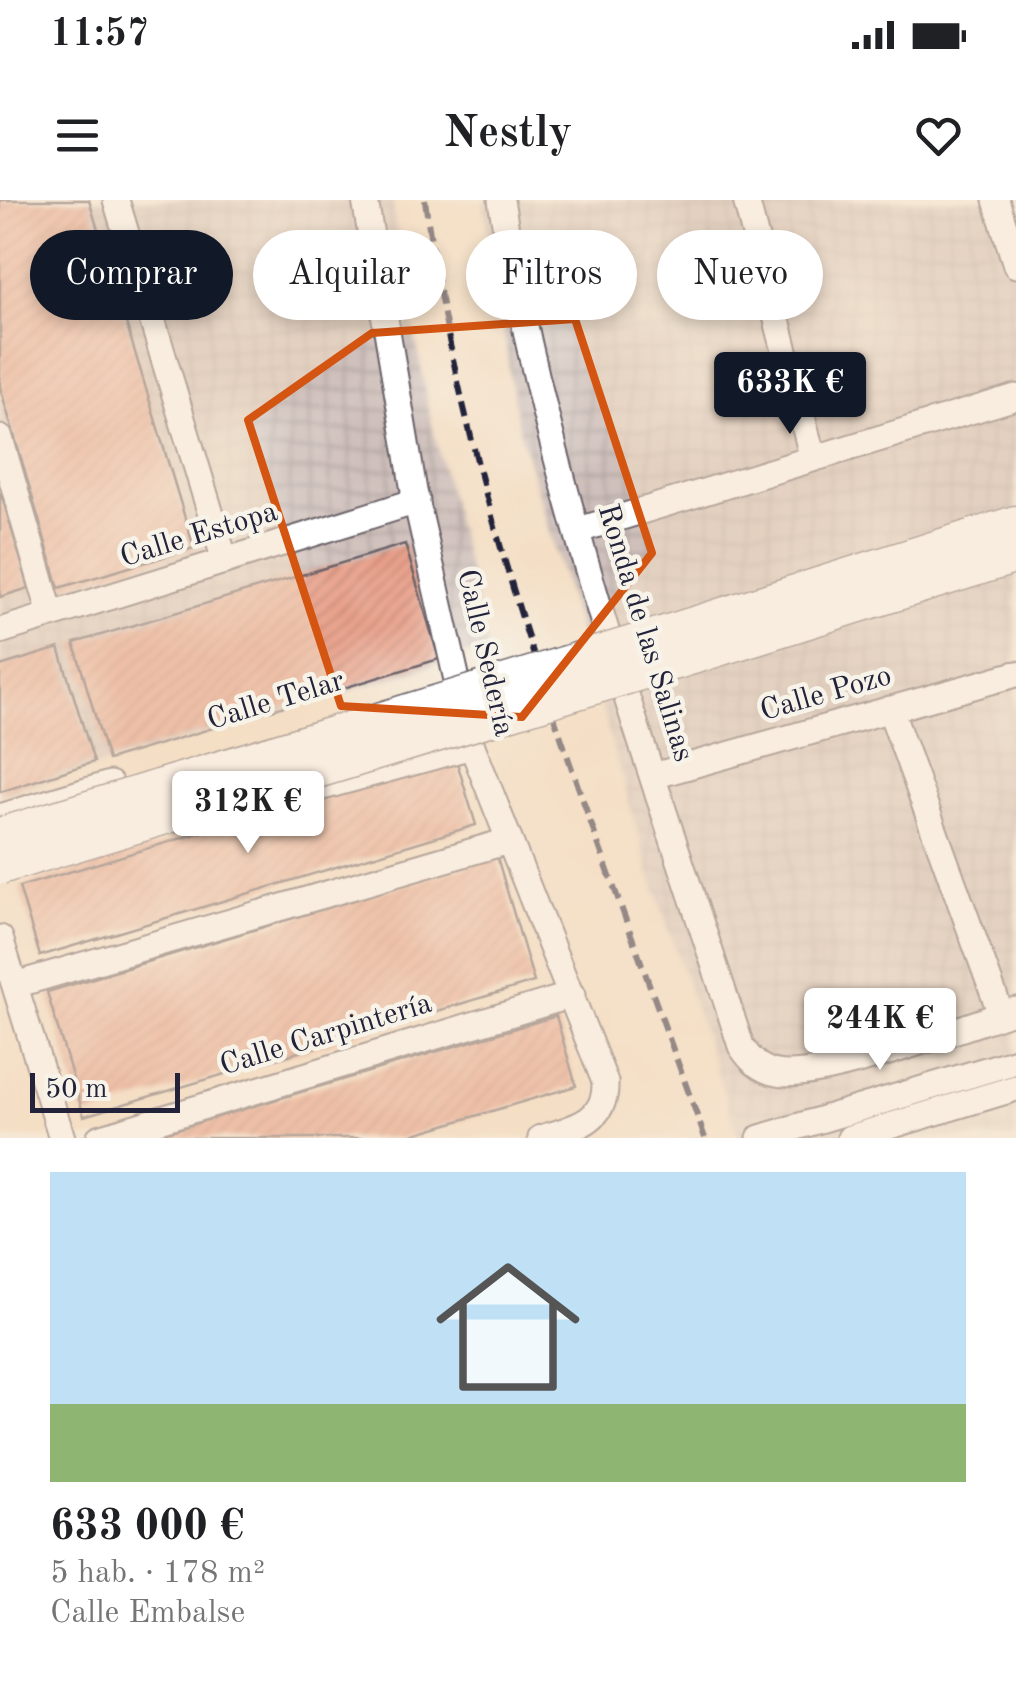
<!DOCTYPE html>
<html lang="es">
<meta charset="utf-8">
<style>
body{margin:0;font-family:"Old Standard TT",serif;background:#f2f2f2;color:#202124;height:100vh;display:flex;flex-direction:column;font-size:38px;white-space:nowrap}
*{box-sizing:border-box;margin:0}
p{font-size:32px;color:#757577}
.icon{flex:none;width:55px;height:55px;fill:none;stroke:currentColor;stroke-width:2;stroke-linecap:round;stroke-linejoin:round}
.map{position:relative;height:938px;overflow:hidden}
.sheet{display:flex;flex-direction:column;background:#fff;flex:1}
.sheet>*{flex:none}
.banner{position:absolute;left:30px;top:30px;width:958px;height:90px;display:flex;gap:20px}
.scale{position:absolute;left:30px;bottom:25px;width:150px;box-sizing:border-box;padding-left:10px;border:5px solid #22223b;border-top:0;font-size:28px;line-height:35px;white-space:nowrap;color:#22223b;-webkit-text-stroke:8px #f7f3e8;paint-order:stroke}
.price{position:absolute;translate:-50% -85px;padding:0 22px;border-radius:10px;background:#fff;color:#222;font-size:32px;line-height:65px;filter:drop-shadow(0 2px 5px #0008)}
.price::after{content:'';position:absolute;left:50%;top:60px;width:30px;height:22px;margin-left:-15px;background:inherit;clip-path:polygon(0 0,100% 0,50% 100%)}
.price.selected{background:#111827;color:#fff}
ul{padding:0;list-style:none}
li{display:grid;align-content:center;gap:20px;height:530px;padding:0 50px}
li+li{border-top:2px solid #e0e0e0}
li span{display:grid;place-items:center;height:310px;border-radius:0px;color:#555}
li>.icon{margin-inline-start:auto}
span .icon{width:180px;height:180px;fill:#fffc;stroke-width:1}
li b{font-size:42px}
.pill{padding:0 35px;border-radius:45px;background:#fff;box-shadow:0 5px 15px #0003;font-size:35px;line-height:90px}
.pill.selected{background:#111827;color:#fff}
.status{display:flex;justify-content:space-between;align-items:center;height:70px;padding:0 50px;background:#fff;direction:ltr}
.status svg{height:28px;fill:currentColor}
header{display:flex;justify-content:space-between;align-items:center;height:130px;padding:0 50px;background:#fff;font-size:45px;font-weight:800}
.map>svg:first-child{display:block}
.industrial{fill:url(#industrial-grid)}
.building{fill:url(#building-hatch)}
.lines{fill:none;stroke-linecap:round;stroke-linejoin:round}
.minor-casing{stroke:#6c646b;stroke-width:29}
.highway-casing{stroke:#6c646b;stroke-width:41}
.minor{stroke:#fff;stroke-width:25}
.highway{stroke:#fff;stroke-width:38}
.rail{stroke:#22223b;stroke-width:6;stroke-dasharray:15 8;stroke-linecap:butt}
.highway-bridge-casing{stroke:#6c646b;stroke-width:41;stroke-linecap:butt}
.highway-bridge{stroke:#fff;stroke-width:38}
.marked{fill:none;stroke:#d45411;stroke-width:8;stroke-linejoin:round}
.labels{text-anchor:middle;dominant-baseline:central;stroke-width:9;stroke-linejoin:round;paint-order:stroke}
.street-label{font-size:30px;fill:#22223b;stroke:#f7f3e8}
</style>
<div class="status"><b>11:57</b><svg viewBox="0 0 49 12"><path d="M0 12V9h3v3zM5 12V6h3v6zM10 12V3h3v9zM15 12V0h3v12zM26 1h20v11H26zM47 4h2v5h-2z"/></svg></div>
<header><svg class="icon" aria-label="menu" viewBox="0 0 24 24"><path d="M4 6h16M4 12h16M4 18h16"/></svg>Nestly<svg class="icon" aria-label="heart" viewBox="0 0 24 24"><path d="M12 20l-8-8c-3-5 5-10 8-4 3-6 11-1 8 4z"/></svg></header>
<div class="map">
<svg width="1016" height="938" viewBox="0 0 1016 938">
<defs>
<pattern id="industrial-grid" width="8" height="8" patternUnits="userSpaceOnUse" patternTransform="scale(2.5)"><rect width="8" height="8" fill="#cfc0bb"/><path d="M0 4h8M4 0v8" fill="none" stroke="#b1a5a2"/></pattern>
<pattern id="building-hatch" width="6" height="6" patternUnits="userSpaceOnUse" patternTransform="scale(2.5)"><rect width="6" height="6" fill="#e89a82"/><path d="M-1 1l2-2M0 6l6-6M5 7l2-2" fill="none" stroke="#bc7d6c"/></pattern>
</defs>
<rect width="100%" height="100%" fill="#f7f3e8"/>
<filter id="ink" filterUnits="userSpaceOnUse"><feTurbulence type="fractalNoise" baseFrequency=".01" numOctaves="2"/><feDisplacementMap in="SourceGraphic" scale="20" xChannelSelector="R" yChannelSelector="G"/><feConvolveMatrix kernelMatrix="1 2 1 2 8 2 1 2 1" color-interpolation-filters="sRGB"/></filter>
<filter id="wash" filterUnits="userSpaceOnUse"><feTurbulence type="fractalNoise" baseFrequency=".0048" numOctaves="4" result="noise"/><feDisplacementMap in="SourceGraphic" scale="40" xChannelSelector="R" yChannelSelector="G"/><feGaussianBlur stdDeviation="2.25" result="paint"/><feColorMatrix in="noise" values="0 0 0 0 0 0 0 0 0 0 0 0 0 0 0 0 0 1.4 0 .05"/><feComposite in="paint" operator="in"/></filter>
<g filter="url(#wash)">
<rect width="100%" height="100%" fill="#f4dec4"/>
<!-- industrial -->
<path class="industrial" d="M 0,0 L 392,0 L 429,213 L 488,449 L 0,596 Z
M 483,0 L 1016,0 L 1016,938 L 739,938 L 650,674 L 517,221 Z"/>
<g id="blocks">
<!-- building -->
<path class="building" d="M 0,0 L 89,0 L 194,348 L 59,388 L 0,187 Z
M 1,293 L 29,388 L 0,397 L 0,294 Z
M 405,344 L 439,459 L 108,560 L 74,443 Z
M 59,448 L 94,562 L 0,592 L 0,466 Z
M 455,556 L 476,625 L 40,756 L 19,687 Z
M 497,657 L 534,782 L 84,916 L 47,792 Z
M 556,816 L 576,886 L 401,938 L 147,938 Z"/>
</g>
</g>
<g filter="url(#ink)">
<use href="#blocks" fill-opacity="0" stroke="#6c646b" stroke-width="2.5"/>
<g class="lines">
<!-- minor casing -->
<g class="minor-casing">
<path id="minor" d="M 116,0 L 225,361
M 365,0 L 414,291 L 472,546 L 605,882 C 607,922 574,928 541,938
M 501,0 C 547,285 652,571 741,846 C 750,860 760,870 777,873 C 817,882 969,825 1016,810
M 746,0 L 813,259
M 996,0 L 1016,65
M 0,238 L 51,415
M 579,330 L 1016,197
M 0,431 L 417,301
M 890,509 L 1001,814
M 653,576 L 1016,474
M 275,600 L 472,546
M 0,617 L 110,584
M 0,738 L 62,938
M 15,785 L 508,641
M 99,938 L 572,795
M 760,938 L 1016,861
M 850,938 L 1016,888"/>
</g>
<!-- highway casing -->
<g class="highway-casing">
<path id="highway" d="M 669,434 L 1016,325
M 676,460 L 1016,354"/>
</g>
<!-- minor -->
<use href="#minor" class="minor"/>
<!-- highway -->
<use href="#highway" class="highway"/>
<!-- rail -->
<path class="rail" d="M 425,0 C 469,325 596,632 705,938"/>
<!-- highway-bridge casing -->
<g class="highway-bridge-casing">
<path id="highway-bridge" d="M 0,637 L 669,434
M 0,665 L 676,460"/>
</g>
<!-- highway-bridge -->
<use href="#highway-bridge" class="highway-bridge"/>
</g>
</g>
<!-- marked area -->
<path d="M0 0H1016V938H0ZM 575,119 L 652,353 L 522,517 L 341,506 L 248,220 L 372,133 Z" fill="#f4dec4" fill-opacity=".55" fill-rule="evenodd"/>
<path class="marked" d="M 575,119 L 652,353 L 522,517 L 341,506 L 248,220 L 372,133 Z"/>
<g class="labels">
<!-- street labels -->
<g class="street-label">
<text transform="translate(199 335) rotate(-17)">Calle Estopa</text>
<text transform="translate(645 433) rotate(73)">Ronda de las Salinas</text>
<text transform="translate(485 453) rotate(77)">Calle Sedería</text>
<text transform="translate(826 494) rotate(-16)">Calle Pozo</text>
<text transform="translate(276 501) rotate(-17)">Calle Telar</text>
<text transform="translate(326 835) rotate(-17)">Calle Carpintería</text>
</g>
</g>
</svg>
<div class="scale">50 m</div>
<b class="price selected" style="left:790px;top:237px">633K €</b>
<b class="price" style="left:248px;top:656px">312K €</b>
<b class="price" style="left:880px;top:873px">244K €</b>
<div class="banner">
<a class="pill selected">Comprar</a>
<a class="pill">Alquilar</a>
<a class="pill">Filtros</a>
<a class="pill">Nuevo</a>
</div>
</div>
<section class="sheet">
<ul>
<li><span style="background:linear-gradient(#bfe0f5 75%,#8fb573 0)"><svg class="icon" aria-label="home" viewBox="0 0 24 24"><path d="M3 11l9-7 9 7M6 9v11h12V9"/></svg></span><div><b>633 000 €</b><p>5 hab. · 178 m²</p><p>Calle Embalse</p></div></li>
</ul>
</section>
